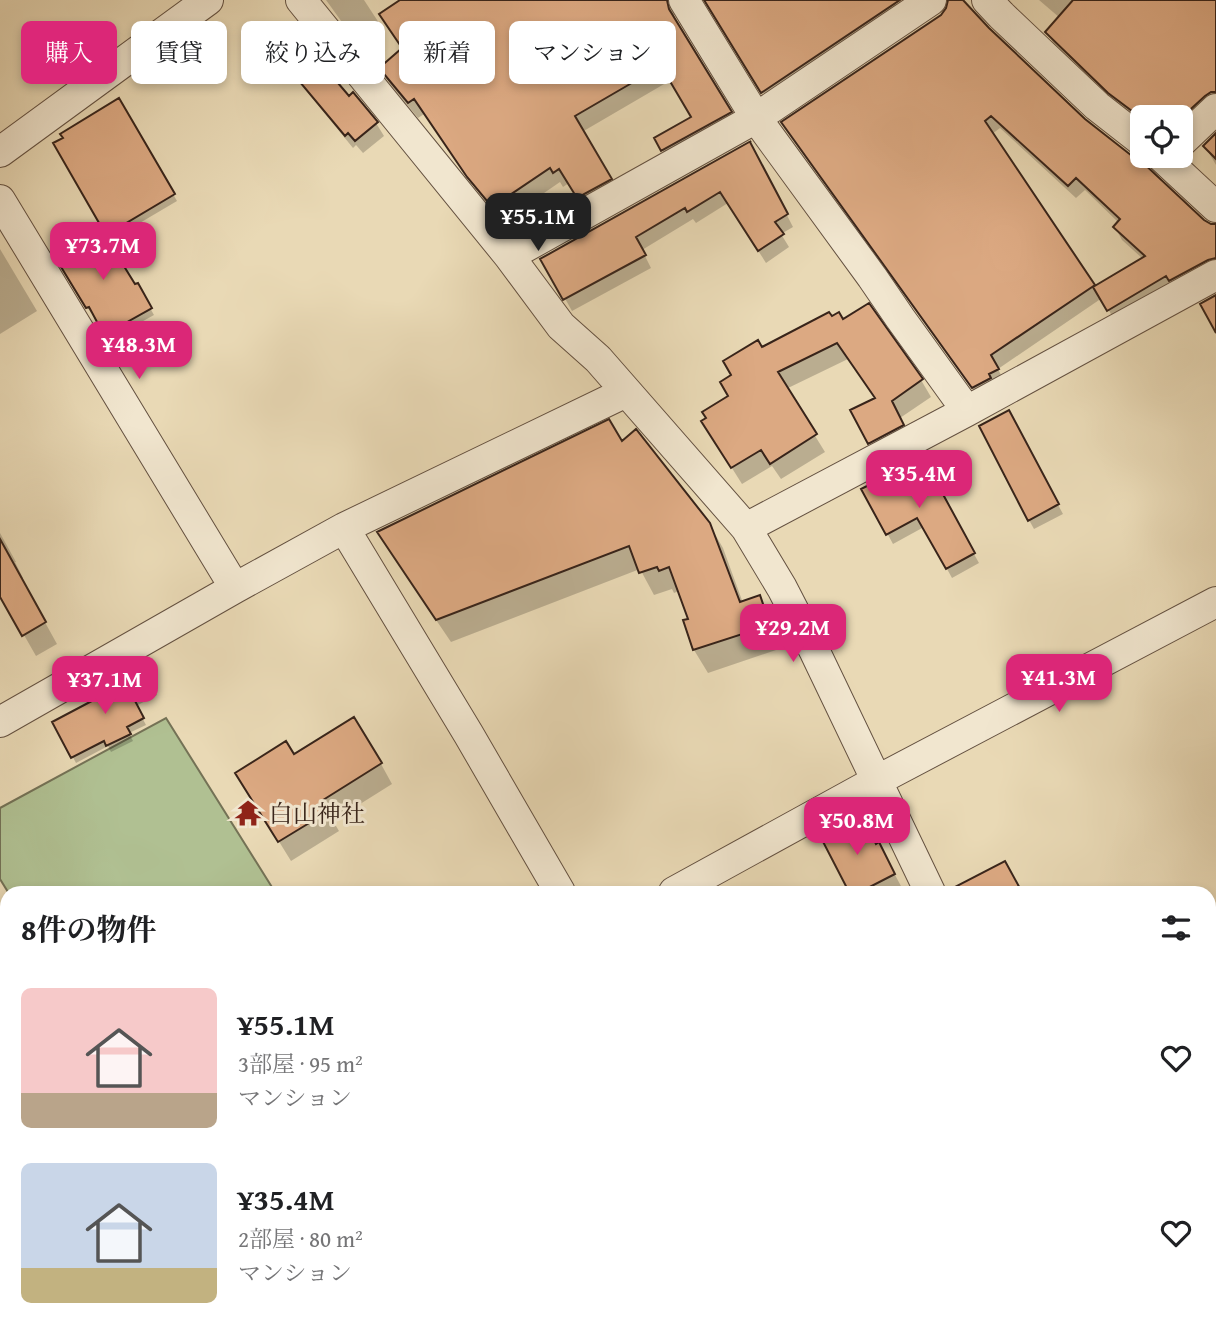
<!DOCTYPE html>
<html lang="ja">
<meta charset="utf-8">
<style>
body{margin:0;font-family:"Gentium Book Plus","Noto Serif JP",serif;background:#f6f6f6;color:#202124;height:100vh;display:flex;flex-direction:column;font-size:26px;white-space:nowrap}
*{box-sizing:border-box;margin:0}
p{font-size:23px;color:#757577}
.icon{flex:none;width:38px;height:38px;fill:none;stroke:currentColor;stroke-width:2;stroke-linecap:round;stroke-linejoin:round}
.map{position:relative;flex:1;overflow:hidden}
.details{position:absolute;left:0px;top:886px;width:1216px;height:450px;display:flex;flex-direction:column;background:#fff;border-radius:21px 21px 0 0;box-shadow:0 4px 10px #0003}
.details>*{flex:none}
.banner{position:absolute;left:21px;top:21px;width:700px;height:63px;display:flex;gap:14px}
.tools{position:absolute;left:1130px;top:105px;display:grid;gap:14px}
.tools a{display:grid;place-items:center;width:63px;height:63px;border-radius:10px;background:#fff;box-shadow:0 4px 10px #0003;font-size:35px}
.price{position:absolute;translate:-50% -60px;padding:0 16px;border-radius:14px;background:#db2777;color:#fff;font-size:23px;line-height:46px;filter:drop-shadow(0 2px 4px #0008)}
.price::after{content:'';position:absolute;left:50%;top:42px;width:21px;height:16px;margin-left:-10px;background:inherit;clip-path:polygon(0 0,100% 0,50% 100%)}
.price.current{background:#222;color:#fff}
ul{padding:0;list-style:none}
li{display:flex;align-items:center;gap:21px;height:175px;padding:0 21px}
li span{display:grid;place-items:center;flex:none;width:196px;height:140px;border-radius:10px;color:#555}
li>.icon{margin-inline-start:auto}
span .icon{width:84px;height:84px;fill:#fffc;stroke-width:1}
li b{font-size:30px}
h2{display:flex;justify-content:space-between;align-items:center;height:84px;padding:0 21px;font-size:30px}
.chip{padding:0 24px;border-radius:10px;background:#fff;box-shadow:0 4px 10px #0003;font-size:24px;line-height:63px}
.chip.current{background:#db2777;color:#fff}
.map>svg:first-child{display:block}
.green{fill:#b0c092;stroke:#747256;stroke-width:2}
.shadow{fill:#0003;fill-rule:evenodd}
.building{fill:#dca982;stroke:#38241a;stroke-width:2}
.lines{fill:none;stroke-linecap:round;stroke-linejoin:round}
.minor-casing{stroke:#645141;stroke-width:32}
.minor{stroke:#f1e6cf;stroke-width:30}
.labels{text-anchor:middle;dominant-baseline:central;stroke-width:6;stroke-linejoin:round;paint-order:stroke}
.poi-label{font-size:24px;fill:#38241a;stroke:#f1e6cf;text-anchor:start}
</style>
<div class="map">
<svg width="1216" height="1334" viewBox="0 0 1216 1334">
<rect width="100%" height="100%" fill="#e9d9b5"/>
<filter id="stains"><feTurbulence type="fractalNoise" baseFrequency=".00286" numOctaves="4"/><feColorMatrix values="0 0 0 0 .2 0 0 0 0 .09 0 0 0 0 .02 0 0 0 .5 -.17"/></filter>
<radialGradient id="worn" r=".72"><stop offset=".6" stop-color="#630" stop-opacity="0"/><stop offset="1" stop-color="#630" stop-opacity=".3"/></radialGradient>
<!-- green -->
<path class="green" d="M 166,718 L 275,892 L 8,892 L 0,879 L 0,808 Z"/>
<!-- shadow -->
<path class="shadow" d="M 326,0 L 364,0 L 381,26 L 357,43 Z
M 403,0 L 684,0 L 676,8 L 674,16 L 676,24 L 739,128 L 671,165 L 656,139 L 693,118 L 671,80 L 582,132 L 619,195 L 587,213 L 569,183 L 563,187 L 560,182 L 502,222 L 478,192 L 424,114 L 418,118 L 390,84 L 381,69 L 402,49 Z
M 703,0 L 894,0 L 903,19 L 772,107 L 710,6 Z
M 1039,0 L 1157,0 L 1216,51 L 1216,112 L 1181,144 L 1181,117 L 1143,117 L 1143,128 L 1057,50 L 1047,32 L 1060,18 Z
M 919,31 L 1085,121 L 1131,157 L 1143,161 L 1149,171 L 1204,222 L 1211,226 L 1216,226 L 1216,273 L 1116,323 L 1102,298 L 998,369 L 1005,383 L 981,401 L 791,136 L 783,123 ZM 1000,128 L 1076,198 L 1085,190 L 1119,223 L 1115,227 L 1122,240 L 1143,259 L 1094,288 L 992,134 Z
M 297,76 L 349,99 L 376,123 L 384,136 L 363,153 L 356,145 L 353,148 L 304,88 Z
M 118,101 L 177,201 L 111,240 L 55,144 Z
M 1216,135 L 1216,165 L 1205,146 Z
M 750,143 L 793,227 L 781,234 L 789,247 L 766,263 L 728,203 L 696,223 L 693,219 L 642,250 L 651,268 L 572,311 L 543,259 Z
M 0,249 L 37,311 L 0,334 Z
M 57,258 L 134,287 L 137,285 L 154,315 L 109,340 L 93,312 L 91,313 Z
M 868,305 L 921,380 L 931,397 L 900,418 L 912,442 L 879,459 L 869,443 L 876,399 L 848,359 L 786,389 L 825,452 L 781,479 L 772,466 L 742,484 L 713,438 L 731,397 L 733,376 L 762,349 L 843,322 Z
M 1008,412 L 1063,514 L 1034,529 L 1029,520 Z
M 622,443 L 709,524 L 723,548 L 743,603 L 759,597 L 773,621 L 782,648 L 708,673 L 694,650 L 685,622 L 690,620 L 679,591 L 674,593 L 672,589 L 654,595 L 640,569 L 451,642 L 392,555 L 379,532 Z
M 864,490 L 943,499 L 979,563 L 952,578 L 924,527 L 893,544 Z
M 0,533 L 16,562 L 15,562 L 23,578 L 21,579 L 57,644 L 36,656 L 0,593 Z
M 143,669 L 157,695 L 136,706 L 146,725 L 129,733 L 133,741 L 111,752 L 108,746 L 76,763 L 55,723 L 126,684 Z
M 293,756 L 381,764 L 392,784 L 333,821 L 339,831 L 291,861 L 249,793 Z
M 821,835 L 850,835 L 886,858 L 902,888 L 893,892 L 851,892 Z
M 1005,863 L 1021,892 L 956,892 L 955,890 Z
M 1209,957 L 1216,987 L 1216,1052 L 1209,1039 Z
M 82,1328 L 191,1328 L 194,1334 L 81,1334 L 84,1333 Z
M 286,1328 L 290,1328 L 293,1334 L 274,1334 Z"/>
<!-- building -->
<path class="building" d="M 400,0 L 667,0 L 669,9 L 732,112 L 661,151 L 654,138 L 691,117 L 661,66 L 575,116 L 612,179 L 577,198 L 559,169 L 553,173 L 550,168 L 492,207 L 467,177 L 414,99 L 408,103 L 379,68 L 402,48 L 379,14 Z
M 704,0 L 900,0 L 761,93 Z
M 948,0 L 963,0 L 989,28 L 1085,119 L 1132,156 L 1139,159 L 1204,220 L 1211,224 L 1216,224 L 1216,258 L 1208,260 L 1169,281 L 1166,276 L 1107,311 L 1093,287 L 1145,256 L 1113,227 L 1120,219 L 1076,178 L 1068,186 L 991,116 L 985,121 L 1095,285 L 991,355 L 999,369 L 989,374 L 991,378 L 972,388 L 781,122 L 941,15 L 946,8 Z
M 1073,0 L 1216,0 L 1216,92 L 1211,92 L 1205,96 L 1181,118 L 1140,117 L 1108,93 L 1045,32 Z
M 316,57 L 349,96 L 353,92 L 378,122 L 355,141 L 348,133 L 345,136 L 294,75 Z
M 119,98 L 175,194 L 106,235 L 53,143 L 63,138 L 60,134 Z
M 1216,133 L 1216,159 L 1203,146 Z
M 751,141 L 750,142 L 788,214 L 775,222 L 784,234 L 758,251 L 720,192 L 687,212 L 685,208 L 636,237 L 646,255 L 563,300 L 540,259 Z
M 101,229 L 135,284 L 138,283 L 152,308 L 104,335 L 89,307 L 86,308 L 55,257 Z
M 1216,295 L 1216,333 L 1200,304 Z
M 869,303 L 923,379 L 892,401 L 904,425 L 868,444 L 850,410 L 875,398 L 837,343 L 778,372 L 817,434 L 770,464 L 761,450 L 731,468 L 701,421 L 706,418 L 702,412 L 728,396 L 720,382 L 731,375 L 723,361 L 758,340 L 762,347 L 829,312 L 832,316 L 839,312 L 843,319 Z
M 1009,410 L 1059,504 L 1028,521 L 979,426 Z
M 609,419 L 622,441 L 636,429 L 710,523 L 740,602 L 760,595 L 770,625 L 693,650 L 683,620 L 688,619 L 669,567 L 659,571 L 657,567 L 639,573 L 629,546 L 436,620 L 377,532 Z
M 919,456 L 938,488 L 939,487 L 975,553 L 946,569 L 917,518 L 886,535 L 861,489 L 885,477 L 884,475 Z
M 0,539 L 46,622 L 22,636 L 0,597 Z
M 143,666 L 155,688 L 134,699 L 144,718 L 127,727 L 131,734 L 106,746 L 104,741 L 71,758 L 52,722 L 124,684 L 121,678 Z
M 354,717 L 382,763 L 323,800 L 329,811 L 278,842 L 235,773 L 286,741 L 294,754 Z
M 844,821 L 850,832 L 866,824 L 876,844 L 879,842 L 895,874 L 860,892 L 849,892 L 819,834 Z
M 1005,861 L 1022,892 L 947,892 L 947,891 Z"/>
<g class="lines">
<!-- minor casing -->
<g class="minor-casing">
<path id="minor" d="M 301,0 L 509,256 L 561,326 L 598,359 L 746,528 L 782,588 L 815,652 L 930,892
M 684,0 L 756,118 L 872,277 L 900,318 L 967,411
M 987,0 L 1001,15 L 1097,106 L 1143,142
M 1181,142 L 1216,109
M 0,152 L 208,0
M 1161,156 L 1216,207
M 0,200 L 235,588
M 509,256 L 756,118 L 931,0
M 344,528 L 469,735 L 560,892
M 746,528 L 967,411 L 1216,275
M 0,722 L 235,588 L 344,528 L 626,392
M 674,892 L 878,780 L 1216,602
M 0,953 L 7,966
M 1209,1183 L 1216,1179
M 215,1328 L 218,1334
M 1136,1328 L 1139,1334"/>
</g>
<!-- minor -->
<use href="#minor" class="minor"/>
</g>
<!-- icons -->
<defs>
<g id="temple-bare" transform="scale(2.1)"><path d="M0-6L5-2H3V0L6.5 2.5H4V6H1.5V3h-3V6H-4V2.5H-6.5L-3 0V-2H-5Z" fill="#8f2418" stroke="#f1e6cf" stroke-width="2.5" paint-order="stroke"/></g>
</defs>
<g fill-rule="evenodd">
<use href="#temple-bare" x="248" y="813"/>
</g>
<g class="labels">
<!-- poi labels -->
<g class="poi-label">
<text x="269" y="813">白山神社</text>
</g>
</g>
<rect width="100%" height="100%" filter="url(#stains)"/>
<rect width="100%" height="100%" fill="url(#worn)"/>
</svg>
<div class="tools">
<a><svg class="icon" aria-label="locate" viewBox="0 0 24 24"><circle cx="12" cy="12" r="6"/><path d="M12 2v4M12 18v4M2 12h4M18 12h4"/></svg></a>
</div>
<b class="price current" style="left:538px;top:253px">¥55.1M</b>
<b class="price" style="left:103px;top:282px">¥73.7M</b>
<b class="price" style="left:139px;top:381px">¥48.3M</b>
<b class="price" style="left:919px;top:510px">¥35.4M</b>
<b class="price" style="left:793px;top:664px">¥29.2M</b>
<b class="price" style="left:1059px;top:714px">¥41.3M</b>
<b class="price" style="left:105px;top:716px">¥37.1M</b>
<b class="price" style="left:857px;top:857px">¥50.8M</b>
<div class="banner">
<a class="chip current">購入</a>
<a class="chip">賃貸</a>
<a class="chip">絞り込み</a>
<a class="chip">新着</a>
<a class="chip">マンション</a>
</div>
<section class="details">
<h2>8件の物件<svg class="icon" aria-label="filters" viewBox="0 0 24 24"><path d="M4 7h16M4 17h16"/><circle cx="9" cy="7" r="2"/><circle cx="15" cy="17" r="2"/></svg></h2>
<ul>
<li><span style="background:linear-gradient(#f6c9c9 75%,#b9a48a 0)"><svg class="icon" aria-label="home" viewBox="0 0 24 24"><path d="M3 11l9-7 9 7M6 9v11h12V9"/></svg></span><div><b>¥55.1M</b><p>3部屋 · 95 m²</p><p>マンション</p></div><svg class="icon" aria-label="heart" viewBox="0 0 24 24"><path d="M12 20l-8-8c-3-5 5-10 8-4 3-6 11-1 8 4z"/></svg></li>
<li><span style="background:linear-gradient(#c9d6e8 75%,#c2b280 0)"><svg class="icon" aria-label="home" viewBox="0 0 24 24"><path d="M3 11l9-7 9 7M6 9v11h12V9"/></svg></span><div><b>¥35.4M</b><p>2部屋 · 80 m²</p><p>マンション</p></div><svg class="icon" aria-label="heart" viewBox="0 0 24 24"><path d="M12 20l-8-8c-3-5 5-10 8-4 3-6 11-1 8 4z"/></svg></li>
</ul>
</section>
</div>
